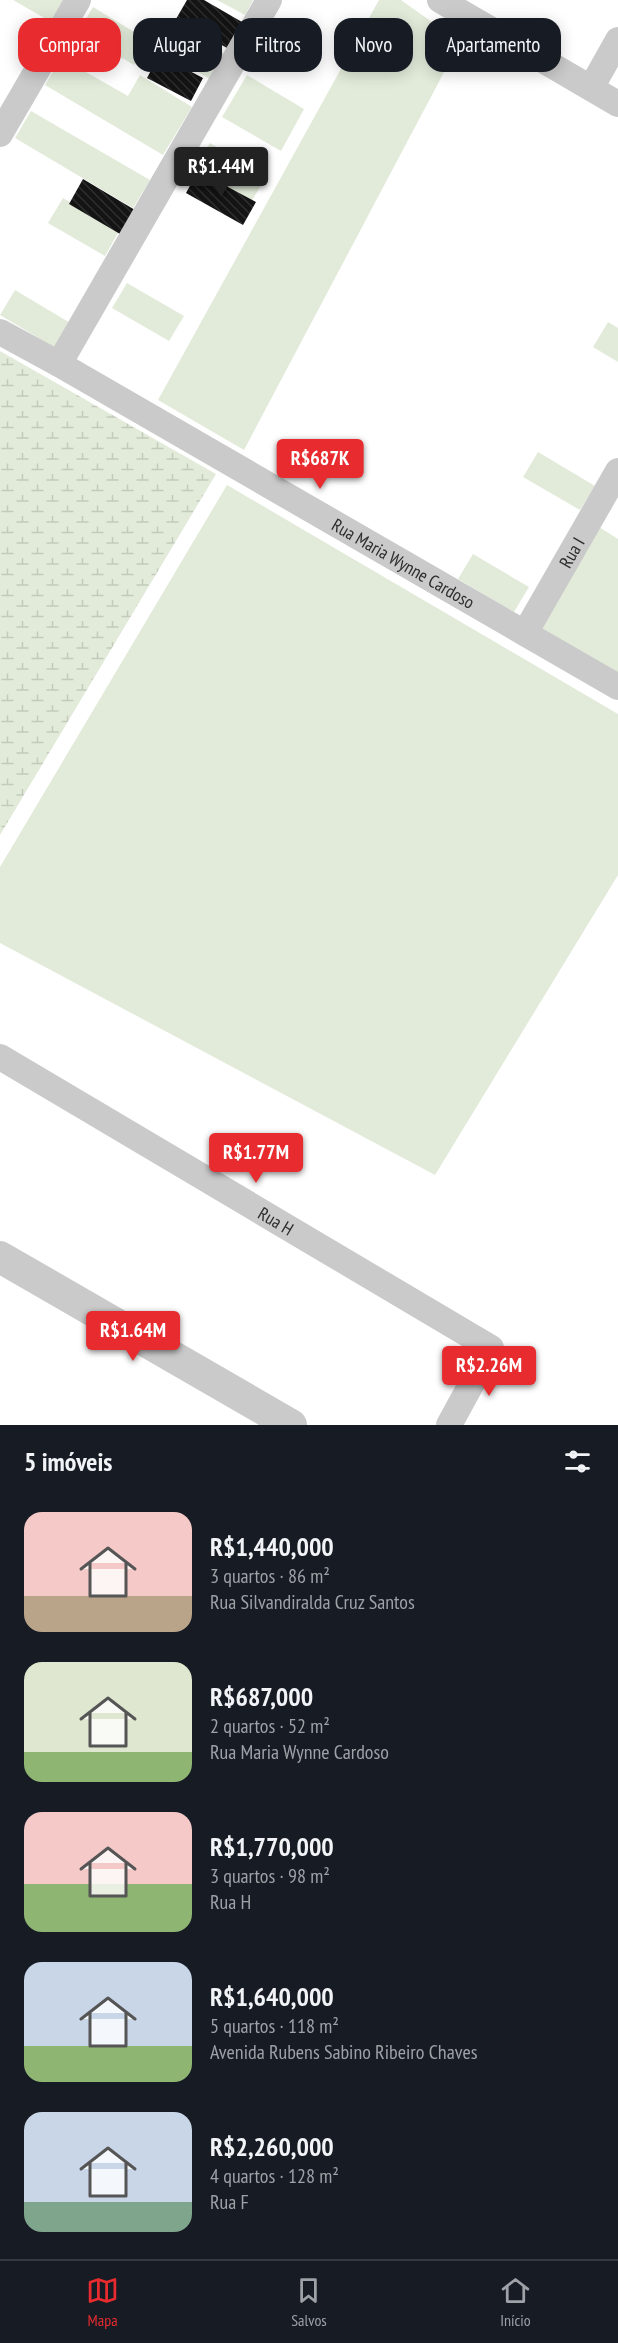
<!DOCTYPE html>
<html lang="pt">
<meta charset="utf-8">
<style>
body{margin:0;font-family:"PT Sans Narrow",sans-serif;background:#20242c;color:#f1f3f6;height:100vh;display:flex;flex-direction:column;font-size:22px;white-space:nowrap}
*{box-sizing:border-box;margin:0}
p{font-size:20px;color:#9ea1a6}
.icon{flex:none;width:33px;height:33px;fill:none;stroke:currentColor;stroke-width:2;stroke-linecap:round;stroke-linejoin:round}
.map{position:relative;height:1425px;overflow:hidden}
.panel{display:flex;flex-direction:column;background:#171b24;flex:1}
.panel>*{flex:none}
.top-card{position:absolute;left:18px;top:18px;width:582px;height:54px;display:flex;gap:12px}
.price{position:absolute;translate:-50% -51px;padding:0 14px;border-radius:6px;background:#e82b2e;color:#fff;font-size:20px;line-height:39px;filter:drop-shadow(0 2px 3px #0008)}
.price::after{content:'';position:absolute;left:50%;top:36px;width:18px;height:14px;margin-left:-9px;background:inherit;clip-path:polygon(0 0,100% 0,50% 100%)}
.price.selected{background:#222;color:#fff}
ul{padding:0;list-style:none}
li{display:flex;align-items:center;gap:18px;height:150px;padding:0 24px}
li span{display:grid;place-items:center;flex:none;width:168px;height:120px;border-radius:18px;color:#555}
li>.icon{margin-inline-start:auto}
span .icon{width:72px;height:72px;fill:#fffc;stroke-width:1}
li b{font-size:26px}
h2{display:flex;justify-content:space-between;align-items:center;height:72px;padding:0 24px;font-size:26px}
.chip{padding:0 21px;border-radius:18px;background:#171b24;box-shadow:0 3px 15px #0003;font-size:21px;line-height:54px}
.chip.selected{background:#e82b2e;color:#fff}
.dock{display:flex;justify-content:space-around;align-items:center;height:84px;border-top:2px solid #363941;background:#171b24;font-size:16px;color:#9ea1a6}
.dock a{display:grid;justify-items:center;gap:3px}
.dock .selected{color:#e82b2e}
.map>svg:first-child{display:block}
.grass{fill:#e2ebda}
.wetland{fill:url(#wetland-marsh)}
.building{fill:url(#building-back-hatch)}
.lines{fill:none;stroke-linecap:round;stroke-linejoin:round}
.minor{stroke:#cacaca;stroke-width:26}
.tertiary{stroke:#cacaca;stroke-width:32}
.labels{text-anchor:middle;dominant-baseline:central;stroke-width:6;stroke-linejoin:round;paint-order:stroke}
.street-label{font-size:18px;fill:#2d2d2d;stroke:#fff}
</style>
<div class="map">
<svg width="618" height="1425" viewBox="0 0 618 1425">
<defs>
<pattern id="wetland-marsh" width="20" height="14" patternUnits="userSpaceOnUse" patternTransform="scale(1.5)"><rect width="20" height="14" fill="#e2ebda"/><path d="M1 5h8M5 5V1M11 12h8M15 12V8" fill="none" stroke="#c2cabb"/></pattern>
<pattern id="building-back-hatch" width="6" height="6" patternUnits="userSpaceOnUse" patternTransform="scale(1.5)"><rect width="6" height="6" fill="#141414"/><path d="M-1 5l2 2M0 0l6 6M5-1l2 2" fill="none" stroke="#2e2e2e"/></pattern>
</defs>
<rect width="100%" height="100%" fill="#fff"/>
<!-- grass -->
<path class="grass" d="M 13,0 L 66,0 L 53,23 Z
M 217,0 L 253,0 L 245,15 Z
M 379,0 L 401,0 L 460,42 L 244,450 L 158,400 Z
M 93,7 L 149,41 L 134,65 L 78,32 Z
M 168,20 L 225,54 L 210,79 L 154,45 Z
M 61,58 L 128,96 L 140,75 L 192,107 L 163,155 L 45,85 Z
M 247,75 L 304,109 L 281,151 L 222,117 Z
M 31,111 L 150,180 L 133,208 L 15,138 Z
M 210,143 L 266,177 L 251,202 L 195,168 Z
M 63,198 L 119,231 L 105,256 L 48,223 Z
M 127,283 L 184,316 L 169,341 L 112,308 Z
M 15,290 L 72,324 L 57,349 L 0,315 Z
M 608,322 L 618,328 L 618,362 L 593,347 Z
M 538,452 L 595,486 L 580,510 L 523,477 Z
M 227,485 L 618,714 L 618,875 L 435,1175 L 0,943 L 0,867 Z
M 599,527 L 618,539 L 618,673 L 541,628 Z
M 473,554 L 529,587 L 514,612 L 458,579 Z"/>
<!-- wetland -->
<path class="wetland" d="M 0,351 L 216,474 L 0,835 Z"/>
<!-- building -->
<path class="building" d="M 187,0 L 204,0 L 242,22 L 227,48 L 176,19 Z
M 159,55 L 203,78 L 191,101 L 147,78 Z
M 198,171 L 256,202 L 243,225 L 186,193 Z
M 83,179 L 135,210 L 120,234 L 69,204 Z"/>
<g class="lines">
<!-- minor -->
<g class="minor">
<path d="M 440,0 L 618,104"/>
<path d="M 591,88 L 618,40"/>
<path d="M 0,134 L 78,0"/>
<path id="s1" d="M 0,332 L 59,364 L 618,687"/>
<path d="M 59,364 L 269,0"/>
<path id="s2" d="M 525,633 L 618,471"/>
<path id="s3" d="M 0,1057 L 491,1348 L 449,1425"/>
</g>
<!-- tertiary -->
<path class="tertiary" d="M 0,1257 L 291,1425"/>
</g>
<g class="labels">
<!-- street labels -->
<g class="street-label">
<text stroke="none"><textPath href="#s2" startOffset="93">Rua I</textPath></text>
<text stroke="none"><textPath href="#s1" startOffset="465">Rua Maria Wynne Cardoso</textPath></text>
<text stroke="none"><textPath href="#s3" startOffset="321">Rua H</textPath></text>
</g>
</g>
</svg>
<b class="price selected" style="left:221px;top:198px">R$1.44M</b>
<b class="price" style="left:320px;top:490px">R$687K</b>
<b class="price" style="left:256px;top:1184px">R$1.77M</b>
<b class="price" style="left:133px;top:1362px">R$1.64M</b>
<b class="price" style="left:489px;top:1397px">R$2.26M</b>
<div class="top-card">
<a class="chip selected">Comprar</a>
<a class="chip">Alugar</a>
<a class="chip">Filtros</a>
<a class="chip">Novo</a>
<a class="chip">Apartamento</a>
</div>
</div>
<section class="panel">
<h2>5 imóveis<svg class="icon" aria-label="filters" viewBox="0 0 24 24"><path d="M4 7h16M4 17h16"/><circle cx="9" cy="7" r="2"/><circle cx="15" cy="17" r="2"/></svg></h2>
<ul>
<li><span style="background:linear-gradient(#f6c9c9 70%,#b9a48a 0)"><svg class="icon" aria-label="home" viewBox="0 0 24 24"><path d="M3 11l9-7 9 7M6 9v11h12V9"/></svg></span><div><b>R$1,440,000</b><p>3 quartos · 86 m²</p><p>Rua Silvandiralda Cruz Santos</p></div></li>
<li><span style="background:linear-gradient(#dfe7d0 75%,#8fb573 0)"><svg class="icon" aria-label="home" viewBox="0 0 24 24"><path d="M3 11l9-7 9 7M6 9v11h12V9"/></svg></span><div><b>R$687,000</b><p>2 quartos · 52 m²</p><p>Rua Maria Wynne Cardoso</p></div></li>
<li><span style="background:linear-gradient(#f6c9c9 60%,#8fb573 0)"><svg class="icon" aria-label="home" viewBox="0 0 24 24"><path d="M3 11l9-7 9 7M6 9v11h12V9"/></svg></span><div><b>R$1,770,000</b><p>3 quartos · 98 m²</p><p>Rua H</p></div></li>
<li><span style="background:linear-gradient(#c9d6e8 70%,#8fb573 0)"><svg class="icon" aria-label="home" viewBox="0 0 24 24"><path d="M3 11l9-7 9 7M6 9v11h12V9"/></svg></span><div><b>R$1,640,000</b><p>5 quartos · 118 m²</p><p>Avenida Rubens Sabino Ribeiro Chaves</p></div></li>
<li><span style="background:linear-gradient(#c9d6e8 75%,#7fa58c 0)"><svg class="icon" aria-label="home" viewBox="0 0 24 24"><path d="M3 11l9-7 9 7M6 9v11h12V9"/></svg></span><div><b>R$2,260,000</b><p>4 quartos · 128 m²</p><p>Rua F</p></div></li>
</ul>
</section>
<nav class="dock">
<a class="selected"><svg class="icon" aria-label="map" viewBox="0 0 24 24"><path d="M3 6l6-2 6 2 6-2v14l-6 2-6-2-6 2zM9 4v14M15 6v14"/></svg>Mapa</a>
<a><svg class="icon" aria-label="saved" viewBox="0 0 24 24"><path d="M7 4h10v16l-5-4-5 4z"/></svg>Salvos</a>
<a><svg class="icon" aria-label="home" viewBox="0 0 24 24"><path d="M3 11l9-7 9 7M6 9v11h12V9"/></svg>Início</a>
</nav>
